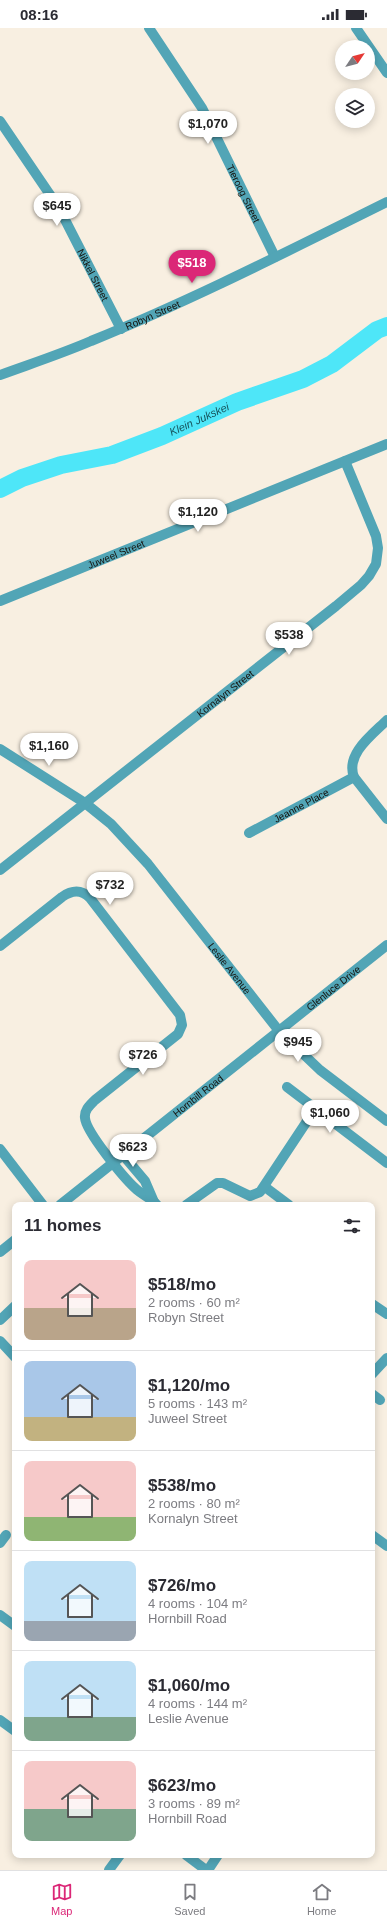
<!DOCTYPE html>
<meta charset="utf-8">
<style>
body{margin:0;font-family:Arial,sans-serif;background:#f2f2f3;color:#2b2b33;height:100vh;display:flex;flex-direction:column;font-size:15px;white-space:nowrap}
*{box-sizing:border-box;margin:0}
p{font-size:13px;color:#7c7c81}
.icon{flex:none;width:22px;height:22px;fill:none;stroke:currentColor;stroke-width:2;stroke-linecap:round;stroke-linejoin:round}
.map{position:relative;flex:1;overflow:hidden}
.side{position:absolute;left:12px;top:1174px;width:363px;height:656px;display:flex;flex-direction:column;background:#fff;border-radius:8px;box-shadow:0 2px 10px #0003}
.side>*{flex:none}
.needle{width:26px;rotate:55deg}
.fabs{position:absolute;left:335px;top:12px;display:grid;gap:8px}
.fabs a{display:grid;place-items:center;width:40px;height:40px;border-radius:50%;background:#fff;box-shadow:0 2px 10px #0003;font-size:20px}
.price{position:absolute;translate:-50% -34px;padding:0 9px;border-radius:14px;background:#fff;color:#222;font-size:13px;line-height:26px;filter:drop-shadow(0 1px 2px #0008)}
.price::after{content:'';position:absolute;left:50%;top:24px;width:12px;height:9px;margin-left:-6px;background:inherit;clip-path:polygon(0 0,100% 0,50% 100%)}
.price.on{background:#db2777;color:#fff}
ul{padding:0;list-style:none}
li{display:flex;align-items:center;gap:12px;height:100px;padding:0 12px}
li+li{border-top:1px solid #e1e1e2}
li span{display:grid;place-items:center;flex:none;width:112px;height:80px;border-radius:8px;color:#555}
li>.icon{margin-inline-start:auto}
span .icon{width:48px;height:48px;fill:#fffc;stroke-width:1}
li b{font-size:17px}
h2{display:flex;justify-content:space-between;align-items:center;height:48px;padding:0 12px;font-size:17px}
.status{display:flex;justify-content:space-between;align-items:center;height:28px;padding:0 20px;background:#fff;direction:ltr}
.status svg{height:11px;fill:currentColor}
.tabs{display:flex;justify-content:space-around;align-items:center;height:56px;border-top:1px solid #e1e1e2;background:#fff;font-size:11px;color:#7c7c81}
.tabs a{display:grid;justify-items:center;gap:2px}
.tabs .on{color:#db2777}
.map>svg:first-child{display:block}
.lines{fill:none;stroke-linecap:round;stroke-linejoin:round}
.river{stroke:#4ee6f8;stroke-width:18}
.minor{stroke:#52a5b6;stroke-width:10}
.labels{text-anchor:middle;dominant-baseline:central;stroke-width:3;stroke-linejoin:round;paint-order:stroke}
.street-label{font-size:10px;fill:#15130e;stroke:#f8efe1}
.water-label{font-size:11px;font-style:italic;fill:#17565e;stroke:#f8efe1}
</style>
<div class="status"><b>08:16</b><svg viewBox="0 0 49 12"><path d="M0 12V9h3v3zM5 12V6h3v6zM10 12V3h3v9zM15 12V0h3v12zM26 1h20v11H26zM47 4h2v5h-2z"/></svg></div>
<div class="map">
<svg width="387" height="1842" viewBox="0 0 387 1842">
<rect width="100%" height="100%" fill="#f8efe1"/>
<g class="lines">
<!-- river -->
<path class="river" id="s1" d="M 0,461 L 22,450 L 61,437 L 112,427 L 162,408 L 237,374 L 303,351 L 332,336 L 377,302 L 387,298"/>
<!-- minor -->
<g class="minor">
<path id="s2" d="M 149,0 L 202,80 L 275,229"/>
<path d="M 356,0 L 387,45"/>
<path id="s3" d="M 0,93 L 59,180 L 121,301"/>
<path id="s4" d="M 0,347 C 30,336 61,326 91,313 C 192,272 290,222 387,174"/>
<path id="s5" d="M 0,573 L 387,416"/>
<path d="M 387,692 C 373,706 345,726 354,749 L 387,791"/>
<path id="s6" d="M 0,721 L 85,775 L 111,796 L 148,836 L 279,1003 L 320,1042 L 387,1093"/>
<path id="s7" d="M 249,805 L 354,749"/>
<path id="s8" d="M 0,842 L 336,578 L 361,557 L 369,548 L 376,536 L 378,520 L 376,508 L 345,433"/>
<path d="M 0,918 L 62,869 C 72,862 81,861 90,870 L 180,987 L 182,997 L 178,1006 L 95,1072 C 90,1077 84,1082 85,1090 C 86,1104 124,1150 135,1160 C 142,1167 151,1170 157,1177"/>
<path d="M 287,1059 L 387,1135"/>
<path d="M 0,1121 L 43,1177"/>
<path d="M 123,1127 L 145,1153 L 154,1174"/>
<path d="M 265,1159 L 289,1177"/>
<path id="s9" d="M 60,1177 L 387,917"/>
<path d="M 186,1177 L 217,1155 L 223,1155 L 250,1168 L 260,1164 L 315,1081"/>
<path d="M 0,1224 L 15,1212"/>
<path d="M 372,1276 L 387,1286"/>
<path d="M 0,1292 L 15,1278"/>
<path d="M 0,1313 L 15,1329"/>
<path d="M 372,1346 L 387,1330"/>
<path d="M 372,1366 L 380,1372"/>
<path d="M 372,1507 L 387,1518"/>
<path d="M 0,1515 L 6,1507"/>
<path d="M 0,1587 L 15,1598"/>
<path d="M 0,1692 L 15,1703"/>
<path d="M 186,1827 L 206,1842"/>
<path d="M 109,1842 L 120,1827"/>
<path d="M 208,1842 L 218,1827"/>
</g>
</g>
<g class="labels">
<!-- street labels -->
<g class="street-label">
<text stroke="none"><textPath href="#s2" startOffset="191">Tieroog Street</textPath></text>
<text stroke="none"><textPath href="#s3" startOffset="180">Nikkel Street</textPath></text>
<text stroke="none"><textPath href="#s4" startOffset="164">Robyn Street</textPath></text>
<text stroke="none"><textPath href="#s5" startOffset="125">Juweel Street</textPath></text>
<text stroke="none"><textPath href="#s8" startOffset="286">Kornalyn Street</textPath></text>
<text stroke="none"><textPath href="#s7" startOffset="59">Jeanne Place</textPath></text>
<text stroke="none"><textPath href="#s6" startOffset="321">Leslie Avenue</textPath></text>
<text stroke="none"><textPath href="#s9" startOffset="349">Glenluce Drive</textPath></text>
<text stroke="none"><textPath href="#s9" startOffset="176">Hornbill Road</textPath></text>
</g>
<!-- water labels -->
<g class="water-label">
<text stroke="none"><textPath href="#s1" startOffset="212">Klein Jukskei</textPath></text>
</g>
</g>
</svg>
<div class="fabs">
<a><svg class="needle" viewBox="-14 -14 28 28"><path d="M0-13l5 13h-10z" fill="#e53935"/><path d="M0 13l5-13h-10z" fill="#7c7c81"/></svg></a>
<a><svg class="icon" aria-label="layers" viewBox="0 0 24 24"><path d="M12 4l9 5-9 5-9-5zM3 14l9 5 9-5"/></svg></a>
</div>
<b class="price" style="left:208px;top:117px">$1,070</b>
<b class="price" style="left:57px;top:199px">$645</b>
<b class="price on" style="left:192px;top:256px">$518</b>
<b class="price" style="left:198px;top:505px">$1,120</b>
<b class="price" style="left:289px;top:628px">$538</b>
<b class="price" style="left:49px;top:739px">$1,160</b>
<b class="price" style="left:110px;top:878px">$732</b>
<b class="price" style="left:298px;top:1035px">$945</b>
<b class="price" style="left:143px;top:1048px">$726</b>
<b class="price" style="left:330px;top:1106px">$1,060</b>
<b class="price" style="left:133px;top:1140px">$623</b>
<section class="side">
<h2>11 homes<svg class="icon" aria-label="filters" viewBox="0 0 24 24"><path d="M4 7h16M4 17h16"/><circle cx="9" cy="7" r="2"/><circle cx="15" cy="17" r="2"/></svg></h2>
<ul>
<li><span style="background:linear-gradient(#f6c9c9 60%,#b9a48a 0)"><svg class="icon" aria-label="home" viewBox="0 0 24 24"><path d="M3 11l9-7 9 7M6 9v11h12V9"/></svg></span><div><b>$518/mo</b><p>2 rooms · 60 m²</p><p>Robyn Street</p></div></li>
<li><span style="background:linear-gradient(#a9c7e8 70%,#c2b280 0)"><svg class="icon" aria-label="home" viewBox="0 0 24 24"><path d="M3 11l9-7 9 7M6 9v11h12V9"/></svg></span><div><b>$1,120/mo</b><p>5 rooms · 143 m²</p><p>Juweel Street</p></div></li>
<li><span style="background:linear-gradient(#f6c9c9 70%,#8fb573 0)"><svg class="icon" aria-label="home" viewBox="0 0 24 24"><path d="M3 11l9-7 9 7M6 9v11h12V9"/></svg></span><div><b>$538/mo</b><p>2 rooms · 80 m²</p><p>Kornalyn Street</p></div></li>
<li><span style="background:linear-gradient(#bfe0f5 75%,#9aa5b1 0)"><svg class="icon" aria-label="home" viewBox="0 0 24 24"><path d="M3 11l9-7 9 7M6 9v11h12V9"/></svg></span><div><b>$726/mo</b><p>4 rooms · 104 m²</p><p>Hornbill Road</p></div></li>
<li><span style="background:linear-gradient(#bfe0f5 70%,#7fa58c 0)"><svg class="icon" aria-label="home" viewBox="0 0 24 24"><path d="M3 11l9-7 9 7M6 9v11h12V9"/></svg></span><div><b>$1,060/mo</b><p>4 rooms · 144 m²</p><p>Leslie Avenue</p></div></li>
<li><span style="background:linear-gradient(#f6c9c9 60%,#7fa58c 0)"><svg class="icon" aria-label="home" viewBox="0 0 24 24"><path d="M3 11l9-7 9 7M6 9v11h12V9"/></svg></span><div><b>$623/mo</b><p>3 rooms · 89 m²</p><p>Hornbill Road</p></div></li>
</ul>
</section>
</div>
<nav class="tabs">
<a class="on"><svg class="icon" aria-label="map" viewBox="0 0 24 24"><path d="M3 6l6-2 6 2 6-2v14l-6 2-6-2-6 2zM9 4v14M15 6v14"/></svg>Map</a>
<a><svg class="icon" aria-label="saved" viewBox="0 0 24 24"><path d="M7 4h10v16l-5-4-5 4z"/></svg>Saved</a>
<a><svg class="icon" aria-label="home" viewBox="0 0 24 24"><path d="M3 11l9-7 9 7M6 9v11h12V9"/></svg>Home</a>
</nav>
